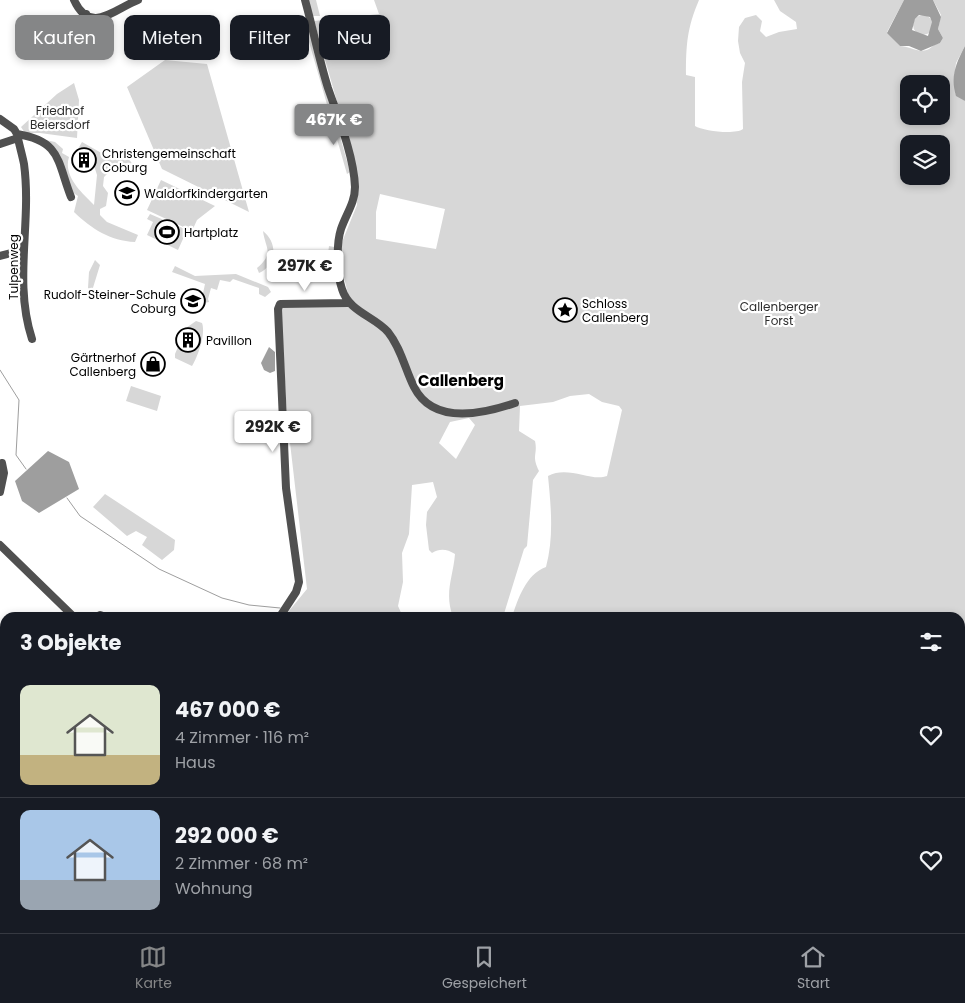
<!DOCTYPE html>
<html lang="de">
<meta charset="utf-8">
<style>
body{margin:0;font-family:Poppins,sans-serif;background:#20242c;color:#f1f3f6;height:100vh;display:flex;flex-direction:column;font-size:19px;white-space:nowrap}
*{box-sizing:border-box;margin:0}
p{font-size:16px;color:#9ea1a6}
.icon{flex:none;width:28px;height:28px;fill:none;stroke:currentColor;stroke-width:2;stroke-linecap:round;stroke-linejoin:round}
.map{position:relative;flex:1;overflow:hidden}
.side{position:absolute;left:0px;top:612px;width:965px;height:321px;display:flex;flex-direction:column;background:#171b24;border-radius:15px 15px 0 0;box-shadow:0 2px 8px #0003}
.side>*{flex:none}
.top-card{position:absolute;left:15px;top:15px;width:500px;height:45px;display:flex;gap:10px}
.fabs{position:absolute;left:900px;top:75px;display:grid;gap:10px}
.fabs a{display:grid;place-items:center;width:50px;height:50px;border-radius:10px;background:#171b24;box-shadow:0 2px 8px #0003;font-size:25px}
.price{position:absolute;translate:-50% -42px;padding:0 11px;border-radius:5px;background:#fff;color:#222;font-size:16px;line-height:32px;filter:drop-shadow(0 1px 2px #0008)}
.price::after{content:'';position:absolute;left:50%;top:30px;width:15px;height:11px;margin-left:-8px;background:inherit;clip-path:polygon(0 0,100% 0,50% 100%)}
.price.selected{background:#858687;color:#fff}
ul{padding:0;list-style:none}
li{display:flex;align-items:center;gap:15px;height:125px;padding:0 20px}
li+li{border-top:1px solid #363941}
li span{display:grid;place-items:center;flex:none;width:140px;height:100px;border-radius:10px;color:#555}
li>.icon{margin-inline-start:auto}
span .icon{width:60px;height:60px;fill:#fffc;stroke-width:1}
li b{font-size:21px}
h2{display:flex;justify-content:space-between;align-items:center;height:60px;padding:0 20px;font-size:21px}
.chip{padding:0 18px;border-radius:10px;background:#171b24;box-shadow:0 2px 8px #0003;font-size:18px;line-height:45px}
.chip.selected{background:#858687;color:#fff}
.tab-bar{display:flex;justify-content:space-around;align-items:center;height:70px;border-top:1px solid #363941;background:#171b24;font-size:14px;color:#9ea1a6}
.tab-bar a{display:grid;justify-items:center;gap:2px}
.tab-bar .selected{color:#858687}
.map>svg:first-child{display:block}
.green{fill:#d7d7d7;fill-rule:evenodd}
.water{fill:#9e9e9e;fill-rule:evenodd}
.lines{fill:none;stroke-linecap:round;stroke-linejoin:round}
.stream{stroke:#9e9e9e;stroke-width:1}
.minor{stroke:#505050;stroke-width:8}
.labels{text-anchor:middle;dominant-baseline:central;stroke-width:4.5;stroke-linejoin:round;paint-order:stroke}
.park-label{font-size:12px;fill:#2e2e2e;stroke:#fff}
.poi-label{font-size:12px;fill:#000;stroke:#fff;text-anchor:start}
.street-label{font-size:12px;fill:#000;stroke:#fff}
.quarter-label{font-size:15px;font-weight:bold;fill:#000;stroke:#fff}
</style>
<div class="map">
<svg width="965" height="933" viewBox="0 0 965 933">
<rect width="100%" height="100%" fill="#fff"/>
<!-- green -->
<path class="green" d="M 307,0 L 316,0 L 320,16 L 312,16 Z
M 374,0 L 699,0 C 687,28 686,45 686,75 L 695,77 L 695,126 C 703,131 735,135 743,129 L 742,82 L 745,63 L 740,53 L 738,41 L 739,27 L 745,18 L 756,15 L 762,21 L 760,31 L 766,37 L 779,32 L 797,29 L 796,22 L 780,11 L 774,0 L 904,0 L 887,32 L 900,46 C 909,46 920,54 929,49 C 933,46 935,44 940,43 L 943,38 L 938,29 L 941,15 L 933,0 L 965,0 L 965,46 L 956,63 L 954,79 L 955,93 L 965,101 L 965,933 L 397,933 L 401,929 L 960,929 L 960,618 L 512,617 C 518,599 526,574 546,567 C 554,537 551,507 548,476 C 568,465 591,482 607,476 L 622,410 L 619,406 L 602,402 L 589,394 L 570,396 L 553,402 L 520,406 L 519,431 L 535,441 C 538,455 531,455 539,471 L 533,480 L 527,546 L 524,549 L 503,617 L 453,617 C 444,593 453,578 455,554 C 447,549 440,548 432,553 L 429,550 L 426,525 L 427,512 L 437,497 L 433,482 L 412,485 L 409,534 L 402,553 L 403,582 L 398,606 L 403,617 L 284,617 L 307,589 L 287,417 L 281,310 L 286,306 L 335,304 L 349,298 L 341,265 L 342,242 L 357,205 L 356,168 L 314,21 L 379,14 ZM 909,84 L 941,84 L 941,116 L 909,116 ZM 909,144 L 941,144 L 941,176 L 909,176 ZM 380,194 L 445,209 L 436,249 L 376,239 L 376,212 ZM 469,418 L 475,425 L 456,459 L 439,443 L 450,422 Z
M913 25a10 10 0 1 1 20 0a10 10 0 1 1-20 0Z
M 306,20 L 308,23 L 350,172 L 347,174 L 303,21 Z
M 165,60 L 207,64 L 249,212 L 162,169 L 127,87 Z
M 74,83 L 79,100 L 77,138 L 40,133 L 25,133 L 21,127 L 57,94 Z
M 46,140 L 55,142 L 63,149 L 62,153 L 69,157 C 63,176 81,192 94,205 L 97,175 L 91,156 L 81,154 L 78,149 L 82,142 L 112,159 L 125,154 L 134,166 L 131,170 L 115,166 L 104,177 L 103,186 L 108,193 L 106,206 L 100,209 L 100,215 L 107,222 L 138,235 L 135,242 C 110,241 92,229 74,212 L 78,196 L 72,192 L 60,159 Z
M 161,180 L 215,206 L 197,220 L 192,231 L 147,210 Z
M 150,214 L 187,230 L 178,250 L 147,235 L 153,222 L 147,219 Z
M 263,231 C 278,243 277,265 259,273 L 257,268 C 275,253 265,248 263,231 Z
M 329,246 L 334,247 L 339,280 L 333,280 L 328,254 Z
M 95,260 L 100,265 L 92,291 L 88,288 L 89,272 Z
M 175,266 L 195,276 L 236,274 L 268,287 L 271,292 L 265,297 L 259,294 L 259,288 L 233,279 L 230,282 L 220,280 L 217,290 L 211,288 L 208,299 L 209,302 L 204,303 L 202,298 L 205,284 L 172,272 Z
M 196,321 L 202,323 C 206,334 198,356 192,366 L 175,358 L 175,354 L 186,328 Z
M 131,386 L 161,396 L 157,411 L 126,401 Z
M 105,494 L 175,540 L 174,550 L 162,560 L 142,545 L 147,537 L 136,531 L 127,536 L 93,507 Z
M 176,929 L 202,929 L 201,933 L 179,933 Z"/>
<!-- water -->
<path class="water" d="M 904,0 L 933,0 L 941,17 L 938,29 L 943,38 L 940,43 L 921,51 L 909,46 L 900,46 L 887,33 ZM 919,15 L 930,17 L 932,22 L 928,36 L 912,30 L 915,19 Z
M 965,46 L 965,101 L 956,96 C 950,77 956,63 965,46 Z
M 269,347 L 275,352 L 275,371 L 270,373 L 264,370 L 261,363 Z
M 48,451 L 69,462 L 79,489 L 39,513 L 22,501 L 15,481 Z"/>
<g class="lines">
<!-- stream -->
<path class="stream" d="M 0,370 L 19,400 L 16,455 L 26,469
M 67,498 L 80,516 L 159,569 L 222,598 L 249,605 L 280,608
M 286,612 L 293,618
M 659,933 L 659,929"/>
<!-- minor -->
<path class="minor" d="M 74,0 C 90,36 116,8 138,0
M 305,0 C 313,29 319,59 328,88 C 338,117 354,156 355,187 C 355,203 346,214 341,229 C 336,244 337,275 342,289 C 349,312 374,316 388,332 C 401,348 405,369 414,387 C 433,425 483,414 515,403
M 40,40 L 32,50 L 26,48 L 27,42 C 47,35 80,39 86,14
M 0,119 L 14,129 L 17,134 C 61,141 57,161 71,197
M 17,134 C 19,144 22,154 24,164 C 32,223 13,281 32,339
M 0,144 L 18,138
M 0,256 L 23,250
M 0,492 L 4,473 L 2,463
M 0,545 L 75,618
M 94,618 L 100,615 L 109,618
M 279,618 L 296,592 L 299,582 L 286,488 L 278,309 L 280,304 L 348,303
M 0,678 L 5,701
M 0,881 L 5,903
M 0,917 L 5,912
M 404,929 L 405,933"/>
</g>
<!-- icons -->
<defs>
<g id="building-ring" transform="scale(1.25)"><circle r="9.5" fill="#fff" stroke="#000" stroke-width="1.5"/><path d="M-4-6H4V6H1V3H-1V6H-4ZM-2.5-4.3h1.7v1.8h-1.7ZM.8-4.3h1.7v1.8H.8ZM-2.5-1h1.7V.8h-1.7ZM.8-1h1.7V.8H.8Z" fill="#000"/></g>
<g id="school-ring" transform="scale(1.25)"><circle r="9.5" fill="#fff" stroke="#000" stroke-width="1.5"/><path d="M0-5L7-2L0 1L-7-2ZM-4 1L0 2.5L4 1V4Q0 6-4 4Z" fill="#000"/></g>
<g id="stadium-ring" transform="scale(1.25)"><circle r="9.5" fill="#fff" stroke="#000" stroke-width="1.5"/><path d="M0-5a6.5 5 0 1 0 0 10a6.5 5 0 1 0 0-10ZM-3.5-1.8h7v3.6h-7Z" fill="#000"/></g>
<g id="sight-ring" transform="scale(1.25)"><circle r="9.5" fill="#fff" stroke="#000" stroke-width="1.5"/><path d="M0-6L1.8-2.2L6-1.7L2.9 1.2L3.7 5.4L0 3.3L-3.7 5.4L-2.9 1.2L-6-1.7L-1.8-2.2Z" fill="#000"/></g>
<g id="shop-ring" transform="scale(1.25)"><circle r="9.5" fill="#fff" stroke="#000" stroke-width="1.5"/><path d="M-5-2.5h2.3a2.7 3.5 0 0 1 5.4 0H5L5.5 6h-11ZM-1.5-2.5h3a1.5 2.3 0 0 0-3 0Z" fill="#000"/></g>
</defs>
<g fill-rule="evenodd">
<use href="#building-ring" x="84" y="160"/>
<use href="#school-ring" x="127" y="193"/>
<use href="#stadium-ring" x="167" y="232"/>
<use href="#school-ring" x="193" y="301"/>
<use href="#sight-ring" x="565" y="310"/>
<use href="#building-ring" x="188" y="340"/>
<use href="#shop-ring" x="153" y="364"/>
</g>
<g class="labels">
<!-- park labels -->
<g class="park-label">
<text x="60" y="110">Friedhof<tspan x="60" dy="14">Beiersdorf</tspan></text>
<text x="779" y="306">Callenberger<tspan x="779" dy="14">Forst</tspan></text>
</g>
<!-- poi labels -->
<g class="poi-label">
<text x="102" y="153">Christengemeinschaft<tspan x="102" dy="14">Coburg</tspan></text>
<text x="144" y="193">Waldorfkindergarten</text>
<text x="184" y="232">Hartplatz</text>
<text x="176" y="294" text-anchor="end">Rudolf-Steiner-Schule<tspan x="176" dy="14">Coburg</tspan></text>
<text x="582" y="303">Schloss<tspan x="582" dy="14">Callenberg</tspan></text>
<text x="206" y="340">Pavillon</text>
<text x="136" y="357" text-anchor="end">Gärtnerhof<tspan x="136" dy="14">Callenberg</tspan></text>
</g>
<!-- street labels -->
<g class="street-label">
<text transform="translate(13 267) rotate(-90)">Tulpenweg</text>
</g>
<!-- quarter labels -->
<g class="quarter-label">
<text x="461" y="380">Callenberg</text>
</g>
</g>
</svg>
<div class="fabs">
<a><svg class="icon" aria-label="locate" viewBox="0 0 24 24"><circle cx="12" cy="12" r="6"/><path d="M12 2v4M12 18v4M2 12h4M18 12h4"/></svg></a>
<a><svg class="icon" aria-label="layers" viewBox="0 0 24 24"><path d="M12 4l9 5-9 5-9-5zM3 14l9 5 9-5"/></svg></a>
</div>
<b class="price selected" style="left:334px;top:146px">467K €</b>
<b class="price" style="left:305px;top:292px">297K €</b>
<b class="price" style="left:273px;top:453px">292K €</b>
<div class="top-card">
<a class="chip selected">Kaufen</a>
<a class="chip">Mieten</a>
<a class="chip">Filter</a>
<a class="chip">Neu</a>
</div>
<section class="side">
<h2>3 Objekte<svg class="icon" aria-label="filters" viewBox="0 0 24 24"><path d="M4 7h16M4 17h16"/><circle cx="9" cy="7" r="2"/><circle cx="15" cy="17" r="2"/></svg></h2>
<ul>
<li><span style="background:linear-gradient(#dfe7d0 70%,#c2b280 0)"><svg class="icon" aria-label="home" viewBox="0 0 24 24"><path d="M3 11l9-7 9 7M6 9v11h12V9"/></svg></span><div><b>467 000 €</b><p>4 Zimmer · 116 m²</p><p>Haus</p></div><svg class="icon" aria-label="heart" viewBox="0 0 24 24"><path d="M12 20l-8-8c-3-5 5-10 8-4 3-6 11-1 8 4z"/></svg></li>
<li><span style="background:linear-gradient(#a9c7e8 70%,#9aa5b1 0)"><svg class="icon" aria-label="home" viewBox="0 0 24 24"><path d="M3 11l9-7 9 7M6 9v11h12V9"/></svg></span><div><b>292 000 €</b><p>2 Zimmer · 68 m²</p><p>Wohnung</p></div><svg class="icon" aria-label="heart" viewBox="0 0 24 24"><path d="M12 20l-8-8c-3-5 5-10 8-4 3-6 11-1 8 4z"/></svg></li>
</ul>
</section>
</div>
<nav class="tab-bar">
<a class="selected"><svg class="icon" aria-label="map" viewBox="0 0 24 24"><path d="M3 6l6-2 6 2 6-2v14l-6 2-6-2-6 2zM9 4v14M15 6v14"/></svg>Karte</a>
<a><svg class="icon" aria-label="saved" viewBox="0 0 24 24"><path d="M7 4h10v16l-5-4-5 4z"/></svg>Gespeichert</a>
<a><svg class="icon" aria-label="home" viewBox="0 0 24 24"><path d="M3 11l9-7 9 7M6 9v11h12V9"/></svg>Start</a>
</nav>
